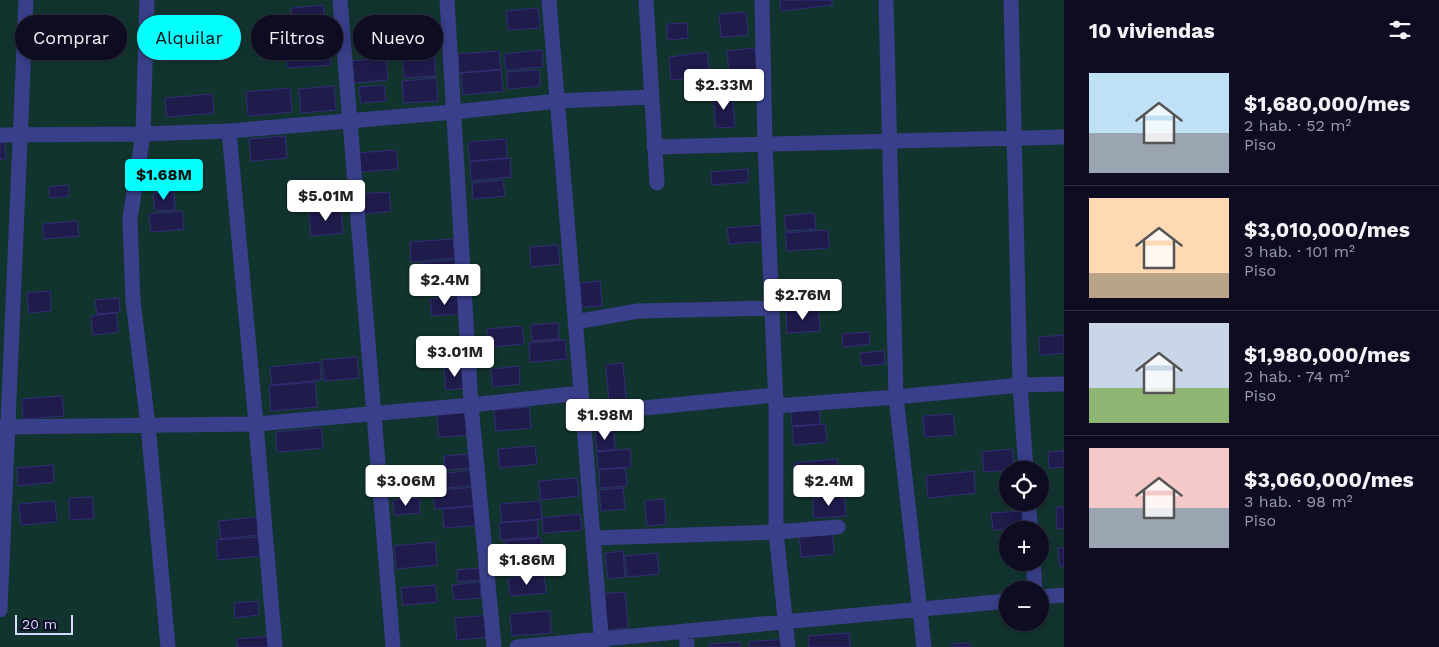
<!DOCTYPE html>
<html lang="es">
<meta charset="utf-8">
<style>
body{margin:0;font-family:"Work Sans",sans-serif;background:#1b1a2d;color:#f1f3f6;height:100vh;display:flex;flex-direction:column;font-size:19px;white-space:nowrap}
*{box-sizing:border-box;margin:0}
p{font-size:16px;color:#9a9ba5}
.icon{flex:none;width:28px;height:28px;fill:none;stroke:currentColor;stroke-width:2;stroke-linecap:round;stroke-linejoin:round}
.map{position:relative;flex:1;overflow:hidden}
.panel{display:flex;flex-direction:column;background:#0d0c20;width:375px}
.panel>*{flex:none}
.banner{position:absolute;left:15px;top:15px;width:475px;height:45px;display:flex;gap:10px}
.controls{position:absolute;left:999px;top:461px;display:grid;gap:10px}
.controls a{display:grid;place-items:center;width:50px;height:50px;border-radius:50%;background:#0d0c20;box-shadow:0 2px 12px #0003,0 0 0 1px #2d2c3e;font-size:25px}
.scale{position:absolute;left:15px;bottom:12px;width:58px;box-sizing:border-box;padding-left:5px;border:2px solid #d9d8ff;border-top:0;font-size:14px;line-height:18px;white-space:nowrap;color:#d9d8ff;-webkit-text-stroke:4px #11102a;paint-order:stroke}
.price{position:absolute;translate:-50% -42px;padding:0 11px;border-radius:5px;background:#fff;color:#222;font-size:16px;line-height:32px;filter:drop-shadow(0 1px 2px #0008)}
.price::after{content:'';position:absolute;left:50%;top:30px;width:15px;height:11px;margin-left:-8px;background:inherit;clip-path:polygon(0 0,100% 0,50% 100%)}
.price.selected{background:#04fffd;color:#111}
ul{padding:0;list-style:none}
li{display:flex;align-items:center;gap:15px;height:125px;padding:0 25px}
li+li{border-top:1px solid #2d2c3e}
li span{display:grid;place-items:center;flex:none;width:140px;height:100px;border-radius:0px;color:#555}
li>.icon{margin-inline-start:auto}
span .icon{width:60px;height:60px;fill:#fffc;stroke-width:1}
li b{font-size:21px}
h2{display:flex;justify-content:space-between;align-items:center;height:60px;padding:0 25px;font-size:21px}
.chip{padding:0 18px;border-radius:22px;background:#0d0c20;box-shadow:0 2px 12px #0003,0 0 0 1px #2d2c3e;font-size:18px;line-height:45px}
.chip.selected{background:#04fffd;color:#111}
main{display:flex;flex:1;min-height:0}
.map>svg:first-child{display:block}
.green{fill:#12342f;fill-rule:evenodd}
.building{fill:#1f1b4b;stroke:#332c78}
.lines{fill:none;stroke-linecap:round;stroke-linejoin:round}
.minor{stroke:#393f8a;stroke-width:15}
</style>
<main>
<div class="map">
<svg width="1064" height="647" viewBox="0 0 1064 647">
<rect width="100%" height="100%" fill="#11102a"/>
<!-- green -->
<path class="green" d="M 0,0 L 1064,0 L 1064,647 L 0,647 ZM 1008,470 L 1040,470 L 1040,502 L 1008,502 ZM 1008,530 L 1040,530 L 1040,562 L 1008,562 ZM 1008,590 L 1040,590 L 1040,622 L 1008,622 Z"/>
<!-- building -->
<path class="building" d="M 780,0 L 832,0 L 832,5 L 781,11 Z
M 323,5 L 325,24 L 293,26 L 291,8 Z
M 538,8 L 540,28 L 508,30 L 506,11 Z
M 746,12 L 748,35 L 721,37 L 719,14 Z
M 431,16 L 436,76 L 404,78 L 399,18 Z
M 687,23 L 688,38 L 668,40 L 667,24 Z
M 329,41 L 331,65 L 288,68 L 286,45 Z
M 755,48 L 758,79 L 730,82 L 727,51 Z
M 542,50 L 543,67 L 506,70 L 504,54 Z
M 499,51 L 501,69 L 459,73 L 458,54 Z
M 707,52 L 710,76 L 671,80 L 669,57 Z
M 386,58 L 388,80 L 354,83 L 352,61 Z
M 501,70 L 503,91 L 463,95 L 461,73 Z
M 539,70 L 540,86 L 508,89 L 507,72 Z
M 436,78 L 438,101 L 404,103 L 402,81 Z
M 384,85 L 386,101 L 361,103 L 359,87 Z
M 334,86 L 336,110 L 301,113 L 299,89 Z
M 290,88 L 292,112 L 248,116 L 246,92 Z
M 212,94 L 214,113 L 167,117 L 165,98 Z
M 732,94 L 735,127 L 716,128 L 713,96 Z
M 285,136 L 287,158 L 251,161 L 249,139 Z
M 506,139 L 507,158 L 470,161 L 468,142 Z
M 4,140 L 6,159 L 0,159 L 0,141 Z
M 396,150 L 398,169 L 358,172 L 357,153 Z
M 510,158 L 511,177 L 471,181 L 470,162 Z
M 748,169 L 748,182 L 712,185 L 711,172 Z
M 181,172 L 183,187 L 156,189 L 155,175 Z
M 503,180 L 505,196 L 473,199 L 472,183 Z
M 68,185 L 69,196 L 50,198 L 49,187 Z
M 174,191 L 175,210 L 155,211 L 153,193 Z
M 389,192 L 391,211 L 363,214 L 361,194 Z
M 341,209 L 343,233 L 311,236 L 309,211 Z
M 182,211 L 184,229 L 151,232 L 149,214 Z
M 814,213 L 816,229 L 786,231 L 784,216 Z
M 77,221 L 79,236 L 44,239 L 43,224 Z
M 766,225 L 767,241 L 729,244 L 727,228 Z
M 828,230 L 829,248 L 787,251 L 785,233 Z
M 453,239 L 455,258 L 411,262 L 410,242 Z
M 558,245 L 560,264 L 531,267 L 530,247 Z
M 454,260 L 455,278 L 422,280 L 420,263 Z
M 600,281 L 602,306 L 582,307 L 580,283 Z
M 50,291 L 51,311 L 29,313 L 27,293 Z
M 459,297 L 460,314 L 432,316 L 430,299 Z
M 119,298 L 120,312 L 97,314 L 95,300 Z
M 818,309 L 820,331 L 787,333 L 786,311 Z
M 116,313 L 118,332 L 93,335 L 91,316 Z
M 558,323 L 559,339 L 532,341 L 531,325 Z
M 522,326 L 524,344 L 488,347 L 487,329 Z
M 869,332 L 870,344 L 843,347 L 842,334 Z
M 1064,335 L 1064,353 L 1040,355 L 1039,337 Z
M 565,340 L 567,359 L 530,362 L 529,343 Z
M 884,351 L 885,364 L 862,366 L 860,353 Z
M 357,357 L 359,378 L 324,381 L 322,360 Z
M 320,362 L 321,380 L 272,385 L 270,367 Z
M 623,363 L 626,400 L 609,402 L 606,365 Z
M 519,366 L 520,384 L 493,387 L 491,369 Z
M 464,367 L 466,388 L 446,390 L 444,368 Z
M 315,382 L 317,407 L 271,411 L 269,386 Z
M 62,396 L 64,416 L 23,419 L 22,399 Z
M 529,407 L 531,428 L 496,431 L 494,410 Z
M 819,407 L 820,424 L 792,426 L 791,409 Z
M 469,412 L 471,435 L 439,437 L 437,414 Z
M 953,414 L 955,435 L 925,437 L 923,416 Z
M 825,424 L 827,442 L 794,445 L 792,427 Z
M 321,428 L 323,448 L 277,452 L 276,432 Z
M 614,431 L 615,449 L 597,451 L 595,432 Z
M 535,446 L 537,464 L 500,468 L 498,449 Z
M 630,449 L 631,467 L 598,469 L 597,452 Z
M 1012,449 L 1014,469 L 984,472 L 982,452 Z
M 1064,451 L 1064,467 L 1049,468 L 1048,452 Z
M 470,454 L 471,468 L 445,470 L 444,456 Z
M 837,459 L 839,476 L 795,480 L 794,463 Z
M 53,465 L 54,482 L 18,486 L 17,468 Z
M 625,468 L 627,486 L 600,488 L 599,470 Z
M 474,470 L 475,485 L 438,489 L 437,474 Z
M 974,471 L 975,493 L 928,498 L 926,476 Z
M 577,478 L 579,496 L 541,500 L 539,481 Z
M 475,487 L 477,505 L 435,509 L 433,491 Z
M 623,488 L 625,509 L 601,511 L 599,490 Z
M 844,495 L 846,516 L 814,518 L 813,498 Z
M 92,497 L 94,518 L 70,520 L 69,498 Z
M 419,498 L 420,513 L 394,515 L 393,500 Z
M 664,499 L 666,524 L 647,526 L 645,501 Z
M 55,501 L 57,522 L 21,525 L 19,504 Z
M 540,501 L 542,519 L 502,522 L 500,504 Z
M 479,506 L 481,525 L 444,528 L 443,509 Z
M 1064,507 L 1064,528 L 1057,529 L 1056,508 Z
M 1022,511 L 1023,528 L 993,530 L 991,513 Z
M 580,514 L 582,530 L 543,533 L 542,518 Z
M 257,517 L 258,535 L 221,539 L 219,521 Z
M 537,520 L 538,537 L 501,540 L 499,523 Z
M 832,530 L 834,554 L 801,557 L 799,533 Z
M 259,537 L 260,556 L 218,560 L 216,540 Z
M 541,538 L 543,555 L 506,559 L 505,541 Z
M 435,542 L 437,565 L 396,569 L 394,546 Z
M 1058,548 L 1064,548 L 1064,566 L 1060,566 Z
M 623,551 L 625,577 L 608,579 L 605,553 Z
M 657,553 L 659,574 L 627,577 L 625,556 Z
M 479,568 L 480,580 L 458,582 L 457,570 Z
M 544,575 L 546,593 L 510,596 L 508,578 Z
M 480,582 L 481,598 L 454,600 L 452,585 Z
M 435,585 L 437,602 L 403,605 L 401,588 Z
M 625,592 L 628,628 L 607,630 L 604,594 Z
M 258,601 L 259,615 L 235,618 L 234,603 Z
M 550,611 L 551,633 L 512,636 L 510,614 Z
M 489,615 L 491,637 L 457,640 L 455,618 Z
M 849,633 L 850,647 L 809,647 L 808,636 Z
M 270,636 L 271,647 L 237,647 L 237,639 Z
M 785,639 L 786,647 L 749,647 L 749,642 Z
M 740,642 L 740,647 L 709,647 L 709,644 Z
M 970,643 L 971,647 L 952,647 L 952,644 Z"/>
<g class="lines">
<!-- minor -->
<path class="minor" d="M 147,0 L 143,134 L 130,219 L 133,301 L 148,425 L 168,647
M 340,0 L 393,647
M 447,0 L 471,405 L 494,647
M 549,0 L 602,647
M 646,0 L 657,183
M 762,0 L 765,144 L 776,406 L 776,532 L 788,647
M 886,0 L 896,397 L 924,647
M 1011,0 L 1020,385 L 1026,470
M 229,131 L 256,424 L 275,647
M 0,135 L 143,134 L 229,131 L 454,112 L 557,101 L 651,97
M 654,147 L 1064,137
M 575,322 L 638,311 L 772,308
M 776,406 L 896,397 L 1020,385 L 1064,384
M 583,414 L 775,395
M 0,427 L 256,424 L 471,405 L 581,393
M 1028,502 L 1031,530
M 593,538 L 776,532 L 838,527
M 1033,562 L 1035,590
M 1040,597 L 1064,595
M 0,610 L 26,0
M 686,631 L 687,647
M 517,647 L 1008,601"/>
</g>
</svg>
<div class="controls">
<a><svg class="icon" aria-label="locate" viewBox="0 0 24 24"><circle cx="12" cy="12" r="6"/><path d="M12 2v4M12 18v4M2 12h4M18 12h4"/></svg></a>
<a>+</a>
<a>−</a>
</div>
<div class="scale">20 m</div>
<b class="price" style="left:724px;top:111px">$2.33M</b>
<b class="price selected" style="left:164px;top:201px">$1.68M</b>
<b class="price" style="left:326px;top:222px">$5.01M</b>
<b class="price" style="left:445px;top:306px">$2.4M</b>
<b class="price" style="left:803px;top:321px">$2.76M</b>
<b class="price" style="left:455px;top:378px">$3.01M</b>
<b class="price" style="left:605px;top:441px">$1.98M</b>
<b class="price" style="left:406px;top:507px">$3.06M</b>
<b class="price" style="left:829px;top:507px">$2.4M</b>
<b class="price" style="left:527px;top:586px">$1.86M</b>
<div class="banner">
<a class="chip">Comprar</a>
<a class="chip selected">Alquilar</a>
<a class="chip">Filtros</a>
<a class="chip">Nuevo</a>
</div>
</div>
<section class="panel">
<h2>10 viviendas<svg class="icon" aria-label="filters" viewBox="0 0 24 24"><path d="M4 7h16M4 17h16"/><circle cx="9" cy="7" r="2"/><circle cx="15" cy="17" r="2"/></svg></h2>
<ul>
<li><span style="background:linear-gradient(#bfe0f5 60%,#9aa5b1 0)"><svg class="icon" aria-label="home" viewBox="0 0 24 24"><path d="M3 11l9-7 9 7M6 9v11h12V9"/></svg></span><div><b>$1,680,000/mes</b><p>2 hab. · 52 m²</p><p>Piso</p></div></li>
<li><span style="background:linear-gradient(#ffd9b3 75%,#b9a48a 0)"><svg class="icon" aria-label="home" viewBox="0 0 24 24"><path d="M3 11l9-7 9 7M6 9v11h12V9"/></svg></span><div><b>$3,010,000/mes</b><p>3 hab. · 101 m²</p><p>Piso</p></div></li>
<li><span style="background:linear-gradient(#c9d6e8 65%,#8fb573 0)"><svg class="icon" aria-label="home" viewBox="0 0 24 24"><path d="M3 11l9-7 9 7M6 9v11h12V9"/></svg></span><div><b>$1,980,000/mes</b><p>2 hab. · 74 m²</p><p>Piso</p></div></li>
<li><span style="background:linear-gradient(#f6c9c9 60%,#9aa5b1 0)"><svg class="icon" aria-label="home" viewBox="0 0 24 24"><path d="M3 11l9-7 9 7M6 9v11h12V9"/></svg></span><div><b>$3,060,000/mes</b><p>3 hab. · 98 m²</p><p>Piso</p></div></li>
</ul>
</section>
</main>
